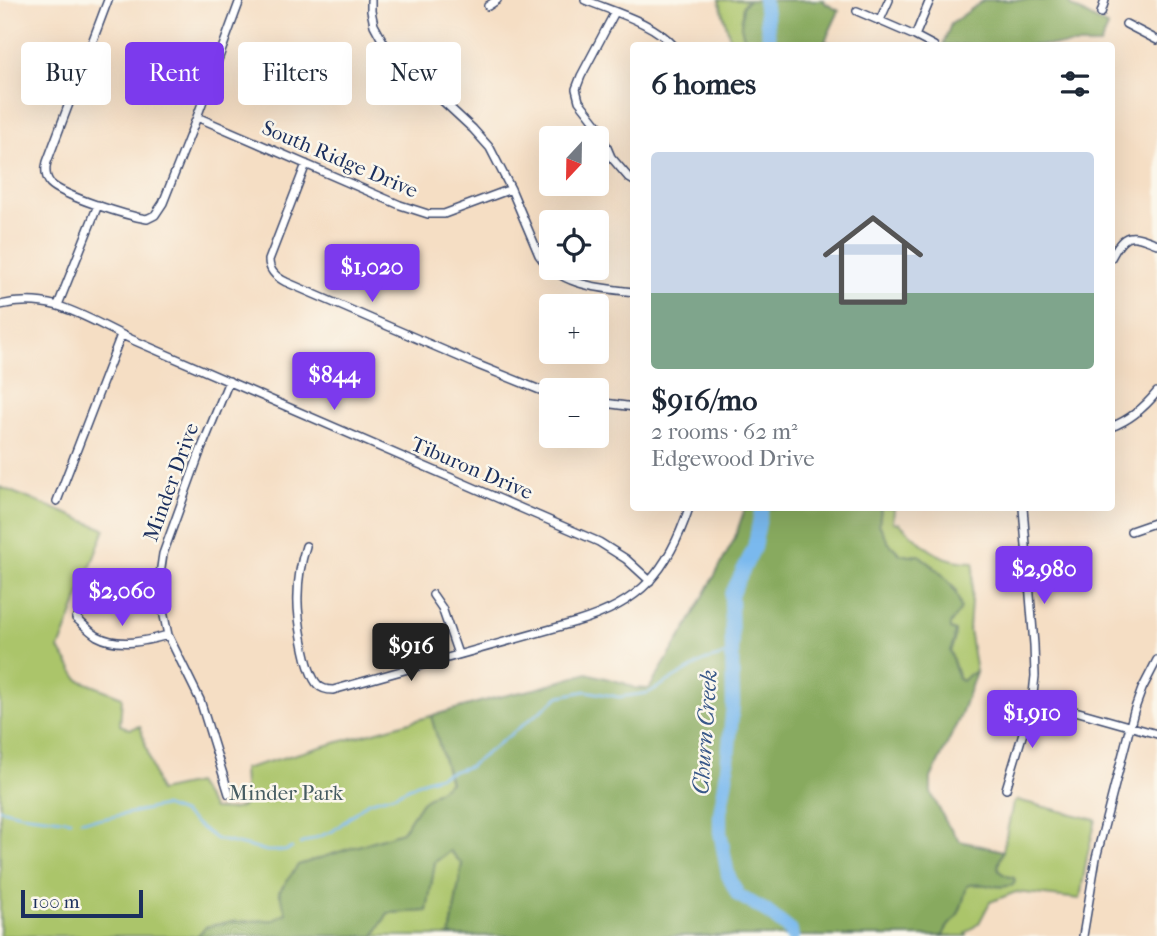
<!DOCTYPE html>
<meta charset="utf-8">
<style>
body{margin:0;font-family:"IM FELL French Canon",serif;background:#f6f6f7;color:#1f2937;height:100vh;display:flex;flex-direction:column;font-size:26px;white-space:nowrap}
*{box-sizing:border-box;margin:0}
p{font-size:23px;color:#747a83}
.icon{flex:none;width:38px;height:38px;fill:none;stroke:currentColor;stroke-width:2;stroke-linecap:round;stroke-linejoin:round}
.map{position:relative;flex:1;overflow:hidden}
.drawer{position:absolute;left:630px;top:42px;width:485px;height:469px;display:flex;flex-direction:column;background:#fff;border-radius:7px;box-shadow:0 7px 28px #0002}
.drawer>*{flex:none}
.top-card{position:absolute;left:21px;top:42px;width:504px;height:63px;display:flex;gap:14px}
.needle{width:46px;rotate:202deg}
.buttons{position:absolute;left:539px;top:126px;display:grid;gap:14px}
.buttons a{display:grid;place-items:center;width:70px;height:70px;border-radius:7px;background:#fff;box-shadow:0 7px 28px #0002;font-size:35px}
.scale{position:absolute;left:21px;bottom:18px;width:122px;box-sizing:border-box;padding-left:7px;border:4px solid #1b2f5e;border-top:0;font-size:19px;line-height:24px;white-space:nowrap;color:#1b2f5e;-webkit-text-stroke:5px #fbf7ec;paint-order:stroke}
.price{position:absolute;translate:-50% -60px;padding:0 16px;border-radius:7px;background:#7c3aed;color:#fff;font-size:23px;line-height:46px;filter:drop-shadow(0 2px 4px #0008)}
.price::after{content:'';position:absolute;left:50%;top:42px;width:21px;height:16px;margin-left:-10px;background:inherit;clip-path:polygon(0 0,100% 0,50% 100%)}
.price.on{background:#222;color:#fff}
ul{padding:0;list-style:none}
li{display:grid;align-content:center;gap:14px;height:371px;padding:0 21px}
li+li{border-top:2px solid #e0e1e3}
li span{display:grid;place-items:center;height:217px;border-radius:7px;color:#555}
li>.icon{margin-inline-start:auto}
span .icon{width:126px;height:126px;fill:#fffc;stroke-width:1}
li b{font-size:30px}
h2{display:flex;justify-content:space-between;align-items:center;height:84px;padding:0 21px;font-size:30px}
.chip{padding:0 24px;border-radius:7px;background:#fff;box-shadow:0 7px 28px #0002;font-size:24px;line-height:63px}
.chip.on{background:#7c3aed;color:#fff}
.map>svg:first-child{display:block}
.green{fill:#abc56b;stroke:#637a64;stroke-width:2}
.forest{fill:#88aa5f;stroke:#526c5e;stroke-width:2}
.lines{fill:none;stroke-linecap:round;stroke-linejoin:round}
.stream{stroke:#7ab9ee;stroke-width:2.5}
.river{stroke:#7ab9ee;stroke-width:14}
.minor-casing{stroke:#3c496d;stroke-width:10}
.minor{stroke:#fff;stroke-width:7}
.labels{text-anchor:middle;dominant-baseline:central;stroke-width:5;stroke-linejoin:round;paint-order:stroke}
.street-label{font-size:21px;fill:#1b2f5e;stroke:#fbf7ec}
.park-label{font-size:21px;fill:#465c62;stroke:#fbf7ec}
.water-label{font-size:23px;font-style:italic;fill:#385889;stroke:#fbf7ec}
</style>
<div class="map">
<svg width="1157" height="936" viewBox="0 0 1157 936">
<rect width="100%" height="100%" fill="#fbf7ec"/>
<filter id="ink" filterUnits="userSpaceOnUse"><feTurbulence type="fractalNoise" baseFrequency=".0143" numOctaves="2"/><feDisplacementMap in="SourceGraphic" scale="14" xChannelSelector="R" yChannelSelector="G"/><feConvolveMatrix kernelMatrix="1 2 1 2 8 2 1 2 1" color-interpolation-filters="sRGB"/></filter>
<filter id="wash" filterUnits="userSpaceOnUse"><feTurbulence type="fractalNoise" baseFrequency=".00686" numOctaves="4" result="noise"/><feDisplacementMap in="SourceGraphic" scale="28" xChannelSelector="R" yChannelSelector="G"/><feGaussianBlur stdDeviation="1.57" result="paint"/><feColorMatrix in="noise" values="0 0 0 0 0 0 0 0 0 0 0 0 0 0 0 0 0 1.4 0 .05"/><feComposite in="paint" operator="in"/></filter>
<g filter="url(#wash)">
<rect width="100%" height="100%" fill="#f5dec4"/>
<!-- green -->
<path class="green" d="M 719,0 L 749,0 L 743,5 L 741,26 L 746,45 L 732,45 Z
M 0,487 L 105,529 L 59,649 L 79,680 L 122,697 L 120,725 L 130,729 L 140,726 L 159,791 L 196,783 L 213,809 C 224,809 235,812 245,804 L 243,769 L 431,716 L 450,783 L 422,802 L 402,832 L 298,865 L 287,913 L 274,920 L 228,922 L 206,927 L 197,936 L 0,936 Z
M 881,508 L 894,508 L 893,522 L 899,523 C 926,547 937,562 974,562 L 969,629 L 976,672 L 968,675 L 962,682 L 958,678 L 958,675 L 950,651 L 954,641 L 955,631 L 950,629 L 950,624 L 957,613 L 956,590 L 943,576 L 919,555 L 909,556 L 900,554 L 888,542 L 879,524 Z
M 1017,800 L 1096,820 L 1087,856 L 1080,899 L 1016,892 L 990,902 L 979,923 L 966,933 L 967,936 L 943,936 C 947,923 951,925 957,916 C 963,906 964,897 966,886 C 982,881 998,890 1013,885 L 1015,881 L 1014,878 L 1003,875 L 999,872 L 997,868 L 1003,851 L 1013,803 Z
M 451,850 L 462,864 L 450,936 L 374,936 L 388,913 L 427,911 L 435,862 Z"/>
<!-- forest -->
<path class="forest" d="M 749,0 L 824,0 L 825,3 L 839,11 L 825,41 L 834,45 L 746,45 L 741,26 L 743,5 Z
M 984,0 L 1068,0 L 1071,6 L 1108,27 L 1100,45 L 943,45 L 951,24 Z
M 745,508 L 881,508 L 879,524 L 888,542 L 900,554 L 909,556 L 919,555 C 938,570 957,584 961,609 L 950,624 L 950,629 L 955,631 L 954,641 L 950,651 L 958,678 L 962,681 L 968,675 L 976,672 L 960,717 L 931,778 L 931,793 L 947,824 L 960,841 L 1003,851 C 997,869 993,872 1014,878 L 1015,881 L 1013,885 C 998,890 983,881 967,886 C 964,896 963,906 957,916 C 951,925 947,923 943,936 L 450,936 L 462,864 L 450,851 L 435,862 L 427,911 L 388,913 L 374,936 L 197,936 L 206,927 L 229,922 L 274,920 L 286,913 L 279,892 L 298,865 L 402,832 L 422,802 L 450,782 L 431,716 L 494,698 L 539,688 L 587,673 L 624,683 L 634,688 L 649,689 L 688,625 L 734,540 Z"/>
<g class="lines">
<!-- stream -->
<path class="stream" d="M 0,809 L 21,814 L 70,820
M 81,820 L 102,819 L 163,806 L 182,813 L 216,839 L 267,851 L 285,851 L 292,848
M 300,844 L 333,831 L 368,802 L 396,794 L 423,781 L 470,766 L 560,696 L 586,691 L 619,697 L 648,693 L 704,661 L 732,653"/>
<!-- river -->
<path class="river" d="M 764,0 L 770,46
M 762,508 L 754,548 L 731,595 L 733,704 L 726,778 L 720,813 L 720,832 L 728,875 L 738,895 L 766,911 L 791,931 L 792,936"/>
</g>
</g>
<g filter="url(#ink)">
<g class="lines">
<!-- minor casing -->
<g class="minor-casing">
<path id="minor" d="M 108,0 L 47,162 C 45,169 45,176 50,183 C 62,196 128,216 147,219 L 155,215 L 163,203 L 197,117 L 240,0
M 371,0 L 371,11 L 374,25 L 387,49 L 473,129 L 490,148 L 511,189 L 539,255 C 560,286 599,288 634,292
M 585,0 C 614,12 653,22 674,46
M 930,0 L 915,36 L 934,46
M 488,6 L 497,0
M 857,11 L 915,36
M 615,12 L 581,76 L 576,89 L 579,101 L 597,124 L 611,157 L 629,178 L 634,181
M 1101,13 L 1105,0
M 880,20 L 889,0
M 1126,24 L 1157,40
M 197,117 L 400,205 L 428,214 L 444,214 L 511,189
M 306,164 L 269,260 C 269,271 276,277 286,282 L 478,365 L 540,390 L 551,393
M 1111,258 C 1125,231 1131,234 1157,244
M 0,305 C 54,292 86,319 133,340 L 599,542 L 626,559 L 650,581
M 58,305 L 98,205
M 229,381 L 200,452 L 163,554 L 159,581 L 160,597 L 168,635 L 200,700 L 229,794
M 597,402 L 634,407
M 1111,427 C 1130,420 1144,408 1157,392
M 57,501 L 121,335
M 1131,531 L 1157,522
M 306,546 C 301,562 298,578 298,595 C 297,613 305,672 318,685 C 322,689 327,690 333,690 L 576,622 C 641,603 668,571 689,508
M 433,595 L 442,608 L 458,654
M 76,618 C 83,624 89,631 97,636 C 119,648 146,641 168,635
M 1032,703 L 1068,709 L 1157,734
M 1006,789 L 1032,703 L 1035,676 L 1034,645 L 1023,508
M 1083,936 L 1096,858 L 1134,711 L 1142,689 L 1157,660"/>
</g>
<!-- minor -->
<use href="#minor" class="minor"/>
</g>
</g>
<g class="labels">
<!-- street labels -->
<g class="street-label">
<text transform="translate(340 159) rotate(23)">South Ridge Drive</text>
<text transform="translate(472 468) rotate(23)">Tiburon Drive</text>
<text transform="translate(171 482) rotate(-70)">Minder Drive</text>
</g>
<!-- park labels -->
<g class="park-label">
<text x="286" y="793">Minder Park</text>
</g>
<!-- water labels -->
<g class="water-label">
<text transform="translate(705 732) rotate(-86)">Churn Creek</text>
</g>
</g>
</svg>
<div class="buttons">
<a><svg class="needle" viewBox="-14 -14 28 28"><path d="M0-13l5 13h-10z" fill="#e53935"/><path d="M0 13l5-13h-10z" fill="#747a83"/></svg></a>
<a><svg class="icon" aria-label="locate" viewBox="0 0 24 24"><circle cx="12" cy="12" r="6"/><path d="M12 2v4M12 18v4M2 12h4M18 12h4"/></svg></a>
<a>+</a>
<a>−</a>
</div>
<div class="scale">100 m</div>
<b class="price" style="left:372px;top:304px">$1,020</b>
<b class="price" style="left:334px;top:412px">$844</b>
<b class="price" style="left:1044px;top:606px">$2,980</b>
<b class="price" style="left:122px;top:628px">$2,060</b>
<b class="price on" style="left:411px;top:683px">$916</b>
<b class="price" style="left:1032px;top:750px">$1,910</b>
<div class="top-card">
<a class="chip">Buy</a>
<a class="chip on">Rent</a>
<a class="chip">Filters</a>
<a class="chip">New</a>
</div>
<section class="drawer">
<h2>6 homes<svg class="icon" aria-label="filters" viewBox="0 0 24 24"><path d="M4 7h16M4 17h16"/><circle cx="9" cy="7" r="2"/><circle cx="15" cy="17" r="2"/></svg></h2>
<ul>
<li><span style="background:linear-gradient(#c9d6e8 65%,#7fa58c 0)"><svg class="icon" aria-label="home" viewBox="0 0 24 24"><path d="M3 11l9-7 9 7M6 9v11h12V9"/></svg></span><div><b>$916/mo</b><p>2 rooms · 62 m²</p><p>Edgewood Drive</p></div></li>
</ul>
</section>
</div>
